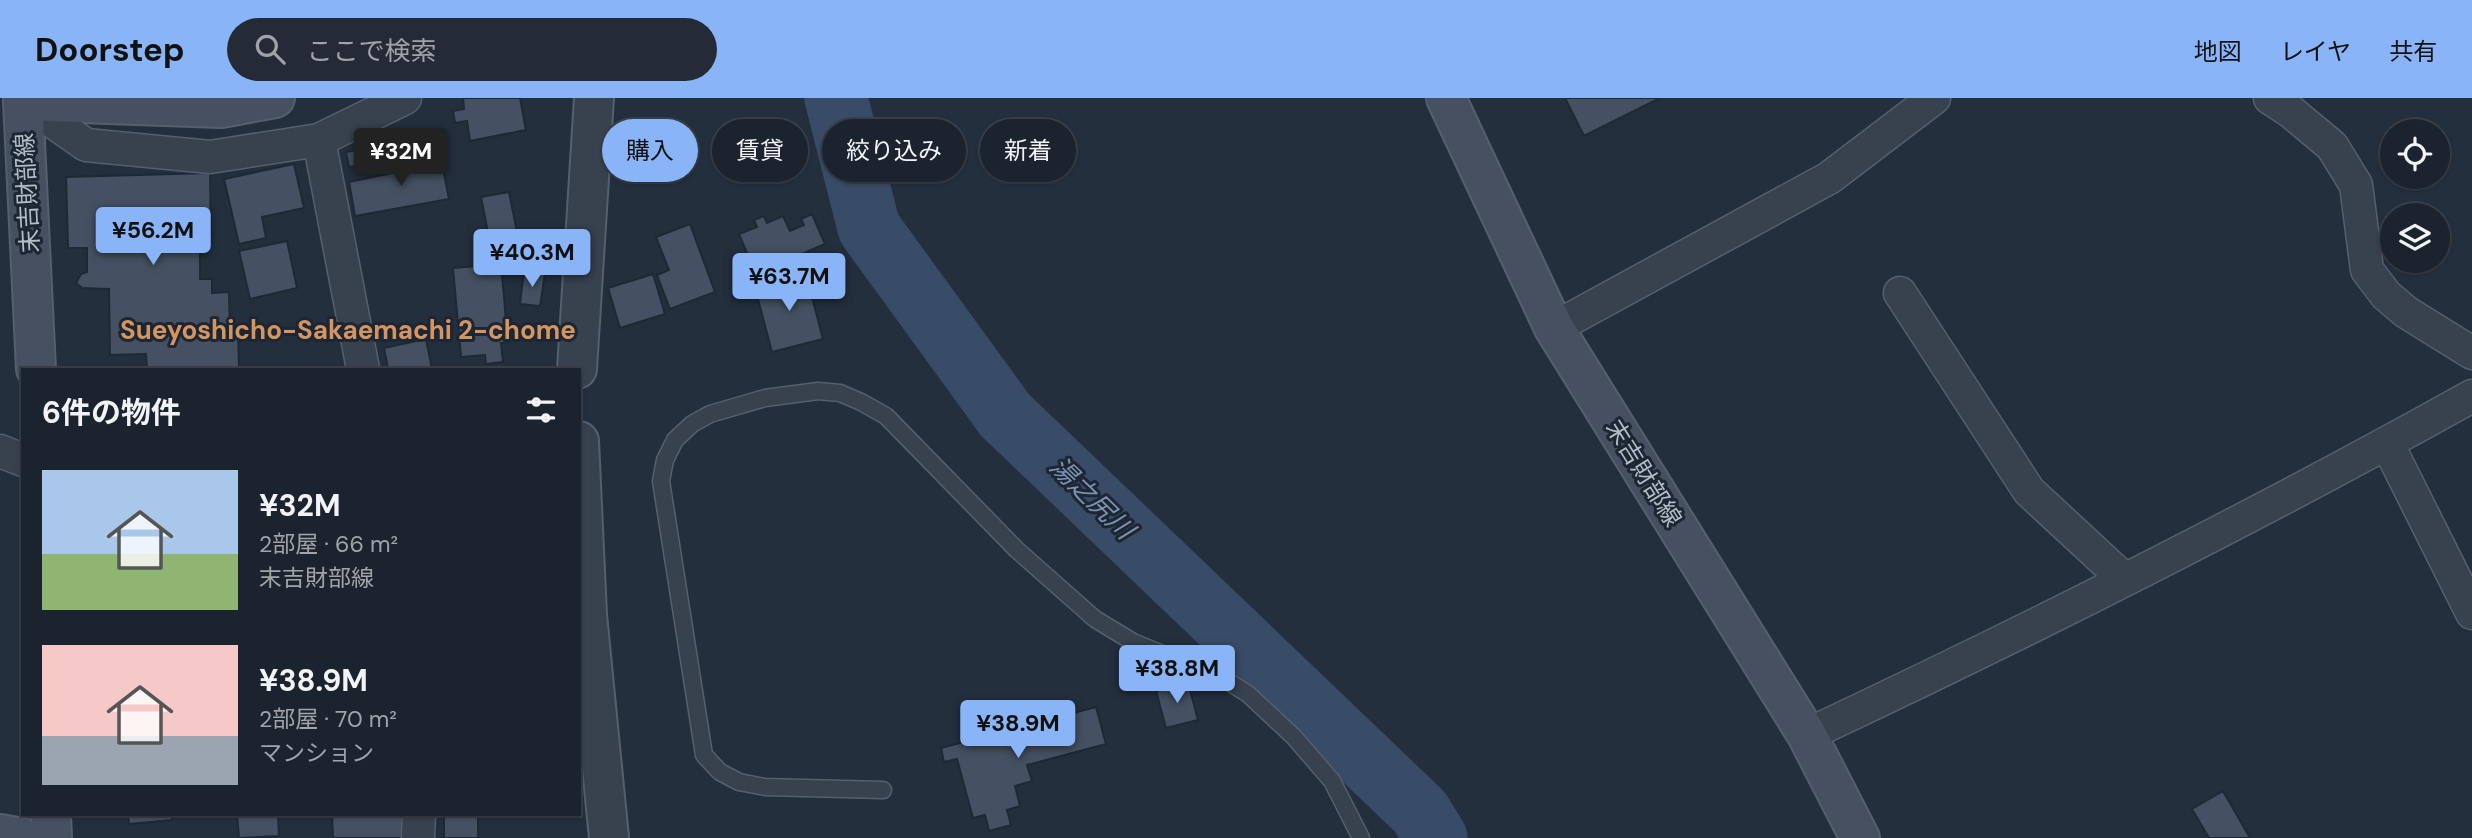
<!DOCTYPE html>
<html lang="ja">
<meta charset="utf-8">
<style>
body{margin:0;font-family:"DM Sans","Noto Sans JP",sans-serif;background:#242b36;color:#f1f3f6;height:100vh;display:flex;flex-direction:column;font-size:26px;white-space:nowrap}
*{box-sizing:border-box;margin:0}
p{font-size:23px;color:#a0a4aa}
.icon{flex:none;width:38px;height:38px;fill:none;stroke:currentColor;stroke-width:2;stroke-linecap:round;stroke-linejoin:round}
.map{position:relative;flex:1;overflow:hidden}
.details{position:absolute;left:21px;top:270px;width:560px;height:448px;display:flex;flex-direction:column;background:#1b232e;border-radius:0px;box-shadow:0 2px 5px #0004,0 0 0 2px #39404a}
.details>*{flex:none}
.banner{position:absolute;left:602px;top:21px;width:665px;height:63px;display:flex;gap:14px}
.buttons{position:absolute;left:2380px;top:21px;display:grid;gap:14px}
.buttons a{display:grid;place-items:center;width:70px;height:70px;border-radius:50%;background:#1b232e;box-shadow:0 2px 5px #0004,0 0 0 2px #39404a;font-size:35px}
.price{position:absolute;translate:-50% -60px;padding:0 16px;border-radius:7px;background:#8ab4f8;color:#111;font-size:23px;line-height:46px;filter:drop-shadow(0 2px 4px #0008)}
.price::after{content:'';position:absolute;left:50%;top:42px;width:21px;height:16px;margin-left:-10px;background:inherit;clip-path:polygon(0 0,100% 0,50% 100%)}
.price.on{background:#222;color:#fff}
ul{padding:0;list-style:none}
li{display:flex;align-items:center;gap:21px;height:175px;padding:0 21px}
li span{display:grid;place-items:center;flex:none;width:196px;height:140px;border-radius:0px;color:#555}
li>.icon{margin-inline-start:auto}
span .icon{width:84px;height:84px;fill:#fffc;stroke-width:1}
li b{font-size:30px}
h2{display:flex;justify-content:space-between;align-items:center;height:84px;padding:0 21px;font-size:30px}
.tag{padding:0 24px;border-radius:32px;background:#1b232e;box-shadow:0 2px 5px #0004,0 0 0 2px #39404a;font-size:24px;line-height:63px}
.tag.on{background:#8ab4f8;color:#111}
header{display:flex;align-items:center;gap:42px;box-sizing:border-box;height:98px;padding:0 35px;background:#8ab4f8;color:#111}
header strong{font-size:33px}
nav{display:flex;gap:38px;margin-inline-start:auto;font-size:24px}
.search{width:490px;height:63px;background:#242b36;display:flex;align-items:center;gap:18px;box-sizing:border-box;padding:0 24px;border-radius:38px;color:#a0a4aa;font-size:26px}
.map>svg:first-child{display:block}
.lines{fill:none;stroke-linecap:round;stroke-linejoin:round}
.river{stroke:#394c67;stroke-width:63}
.building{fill:#455162;stroke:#1f2835;stroke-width:2}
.service-casing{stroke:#565f6c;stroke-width:19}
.minor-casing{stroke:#565f6c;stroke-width:35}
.tertiary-casing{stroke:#565f6c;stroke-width:42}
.secondary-casing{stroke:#565f6c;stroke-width:42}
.service{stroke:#38414e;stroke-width:16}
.minor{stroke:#38414e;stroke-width:32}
.tertiary{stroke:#38414e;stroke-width:38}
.secondary{stroke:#465061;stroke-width:38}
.labels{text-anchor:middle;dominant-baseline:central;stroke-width:6;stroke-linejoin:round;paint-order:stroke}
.street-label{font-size:24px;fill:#b4bcc9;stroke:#1d2633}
.neighbourhood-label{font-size:26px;font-weight:bold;fill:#d59563;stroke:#1d2633}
.water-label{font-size:26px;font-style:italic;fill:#7c92b1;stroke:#1d2633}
</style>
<header>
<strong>Doorstep</strong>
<div class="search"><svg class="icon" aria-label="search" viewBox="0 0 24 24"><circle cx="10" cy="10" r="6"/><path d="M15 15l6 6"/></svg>ここで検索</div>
<nav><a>地図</a><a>レイヤ</a><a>共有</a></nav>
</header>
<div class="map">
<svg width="2472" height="740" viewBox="0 0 2472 740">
<rect width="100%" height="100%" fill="#242f3e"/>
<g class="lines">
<!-- river -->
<path class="river" d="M 836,0 L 869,130 L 1005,317 L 1420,714 L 1436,740"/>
</g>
<!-- building -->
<path class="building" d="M 463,0 L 520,0 L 526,32 L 470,43 L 467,23 L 455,25 L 453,13 L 464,11 Z
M 1565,0 L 1660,0 L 1584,38 Z
M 380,48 L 383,63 L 349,69 L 346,54 Z
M 626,51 L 685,52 L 685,81 L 625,79 Z
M 441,60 L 449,101 L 355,118 L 349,84 L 393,75 L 392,69 Z
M 294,66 L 304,110 L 262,119 L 266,140 L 239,146 L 224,81 Z
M 210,75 L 211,137 L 200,137 L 200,181 L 212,181 L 212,195 L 229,194 L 230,234 L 238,233 L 239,271 L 147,271 L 146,256 L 110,257 L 109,191 L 82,190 L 76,185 L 81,176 L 87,174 L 87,150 L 68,150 L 66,79 Z
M 509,94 L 518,139 L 490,145 L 481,99 Z
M 812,116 L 825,146 L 739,183 L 731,162 L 747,155 L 739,136 L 757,129 L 754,122 L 764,118 L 767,125 L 783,118 L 790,133 L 804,127 L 801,121 Z
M 690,126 L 715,194 L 670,211 L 657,177 L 669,172 L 656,139 Z
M 287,143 L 297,190 L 250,201 L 239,153 Z
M 501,166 L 508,244 L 501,245 L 503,264 L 486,266 L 485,257 L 461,259 L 453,170 Z
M 524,173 L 545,176 L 540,208 L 520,206 Z
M 653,176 L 665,216 L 620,230 L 608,190 Z
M 806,176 L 823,241 L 772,254 L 755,190 Z
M 426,241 L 432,271 L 388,271 L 384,250 Z
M 1188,584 L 1198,622 L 1166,630 L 1156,593 Z
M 1096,609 L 1106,646 L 1027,667 L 1032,683 L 1015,688 L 1020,708 L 1007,712 L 1011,727 L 989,733 L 985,717 L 973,720 L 957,661 L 944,664 L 941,650 Z
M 2223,693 L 2250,740 L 2209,740 L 2192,711 Z
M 128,716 L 172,716 L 172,722 L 129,726 Z
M 237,716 L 278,716 L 279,738 L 239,740 Z
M 332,716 L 402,716 L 403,740 L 333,740 Z
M 444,716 L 478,716 L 478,740 L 444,740 Z"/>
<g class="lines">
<!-- service casing -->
<g class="service-casing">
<path id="service" d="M 883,692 L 765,689 L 739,684 L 720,674 L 704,657 L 661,383 L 665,362 L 675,342 L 692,326 L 710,316 L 765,300 L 818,293 L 840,295 L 861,304 L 886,318 L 1017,452 L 1095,521 L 1133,544 L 1172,560 L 1205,569 L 1248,596 L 1294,639 L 1332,683 L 1361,740"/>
</g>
<!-- minor casing -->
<g class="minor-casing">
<path id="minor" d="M 2270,0 L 2290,13 L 2332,48 L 2356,87 L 2367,172 L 2386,197 L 2406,214 L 2472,255
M 23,3 L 86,47 L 210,59 L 319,42 L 363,271
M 319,42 L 405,0
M 1900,195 L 2029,393 L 2124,481
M 1554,230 L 1829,80 L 1934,0
M 2387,345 L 2472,515
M 0,353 L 23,362
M 1807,637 C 2032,531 2255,419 2472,298
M 418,740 L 419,716"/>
</g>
<!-- tertiary casing -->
<g class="tertiary-casing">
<path id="tertiary" d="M 577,271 L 594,0
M 579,343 L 587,517 L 609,740"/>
</g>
<!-- secondary casing -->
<g class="secondary-casing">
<path id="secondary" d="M 1446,0 L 1554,230 L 1807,637 L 1860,740
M 36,271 L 23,3 L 221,10 L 275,0
M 51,716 L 52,740
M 0,736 L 22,740"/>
</g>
<!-- service -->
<use href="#service" class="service"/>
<!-- minor -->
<use href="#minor" class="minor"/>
<!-- tertiary -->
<use href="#tertiary" class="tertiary"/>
<!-- secondary -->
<use href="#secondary" class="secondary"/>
</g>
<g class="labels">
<!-- street labels -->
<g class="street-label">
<text transform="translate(27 95) rotate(-93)">末吉財部線</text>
<text transform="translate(1644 375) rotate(58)">末吉財部線</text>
</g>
<!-- neighbourhood labels -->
<g class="neighbourhood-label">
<text x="348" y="232">Sueyoshicho-Sakaemachi 2-chome</text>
</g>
<!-- water labels -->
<g class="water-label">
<text transform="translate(1092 400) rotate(44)">湯之尻川</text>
</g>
</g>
</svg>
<div class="buttons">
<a><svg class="icon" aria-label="locate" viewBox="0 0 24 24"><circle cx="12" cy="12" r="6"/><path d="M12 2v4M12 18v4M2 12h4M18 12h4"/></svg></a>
<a><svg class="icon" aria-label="layers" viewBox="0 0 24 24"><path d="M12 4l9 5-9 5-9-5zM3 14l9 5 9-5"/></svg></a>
</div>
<b class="price on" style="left:401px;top:90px">¥32M</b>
<b class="price" style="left:153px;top:169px">¥56.2M</b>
<b class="price" style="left:532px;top:191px">¥40.3M</b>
<b class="price" style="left:789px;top:215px">¥63.7M</b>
<b class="price" style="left:1177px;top:607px">¥38.8M</b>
<b class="price" style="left:1018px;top:662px">¥38.9M</b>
<div class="banner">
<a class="tag on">購入</a>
<a class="tag">賃貸</a>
<a class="tag">絞り込み</a>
<a class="tag">新着</a>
</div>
<section class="details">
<h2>6件の物件<svg class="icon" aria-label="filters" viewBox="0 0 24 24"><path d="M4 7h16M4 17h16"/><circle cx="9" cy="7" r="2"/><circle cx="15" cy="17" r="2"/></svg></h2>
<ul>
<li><span style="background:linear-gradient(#a9c7e8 60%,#8fb573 0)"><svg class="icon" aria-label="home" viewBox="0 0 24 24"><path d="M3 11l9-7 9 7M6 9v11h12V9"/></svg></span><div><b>¥32M</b><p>2部屋 · 66 m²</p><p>末吉財部線</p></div></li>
<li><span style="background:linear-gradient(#f6c9c9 65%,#9aa5b1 0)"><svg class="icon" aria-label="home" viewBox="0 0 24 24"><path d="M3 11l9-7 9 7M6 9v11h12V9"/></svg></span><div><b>¥38.9M</b><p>2部屋 · 70 m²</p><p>マンション</p></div></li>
</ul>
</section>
</div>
